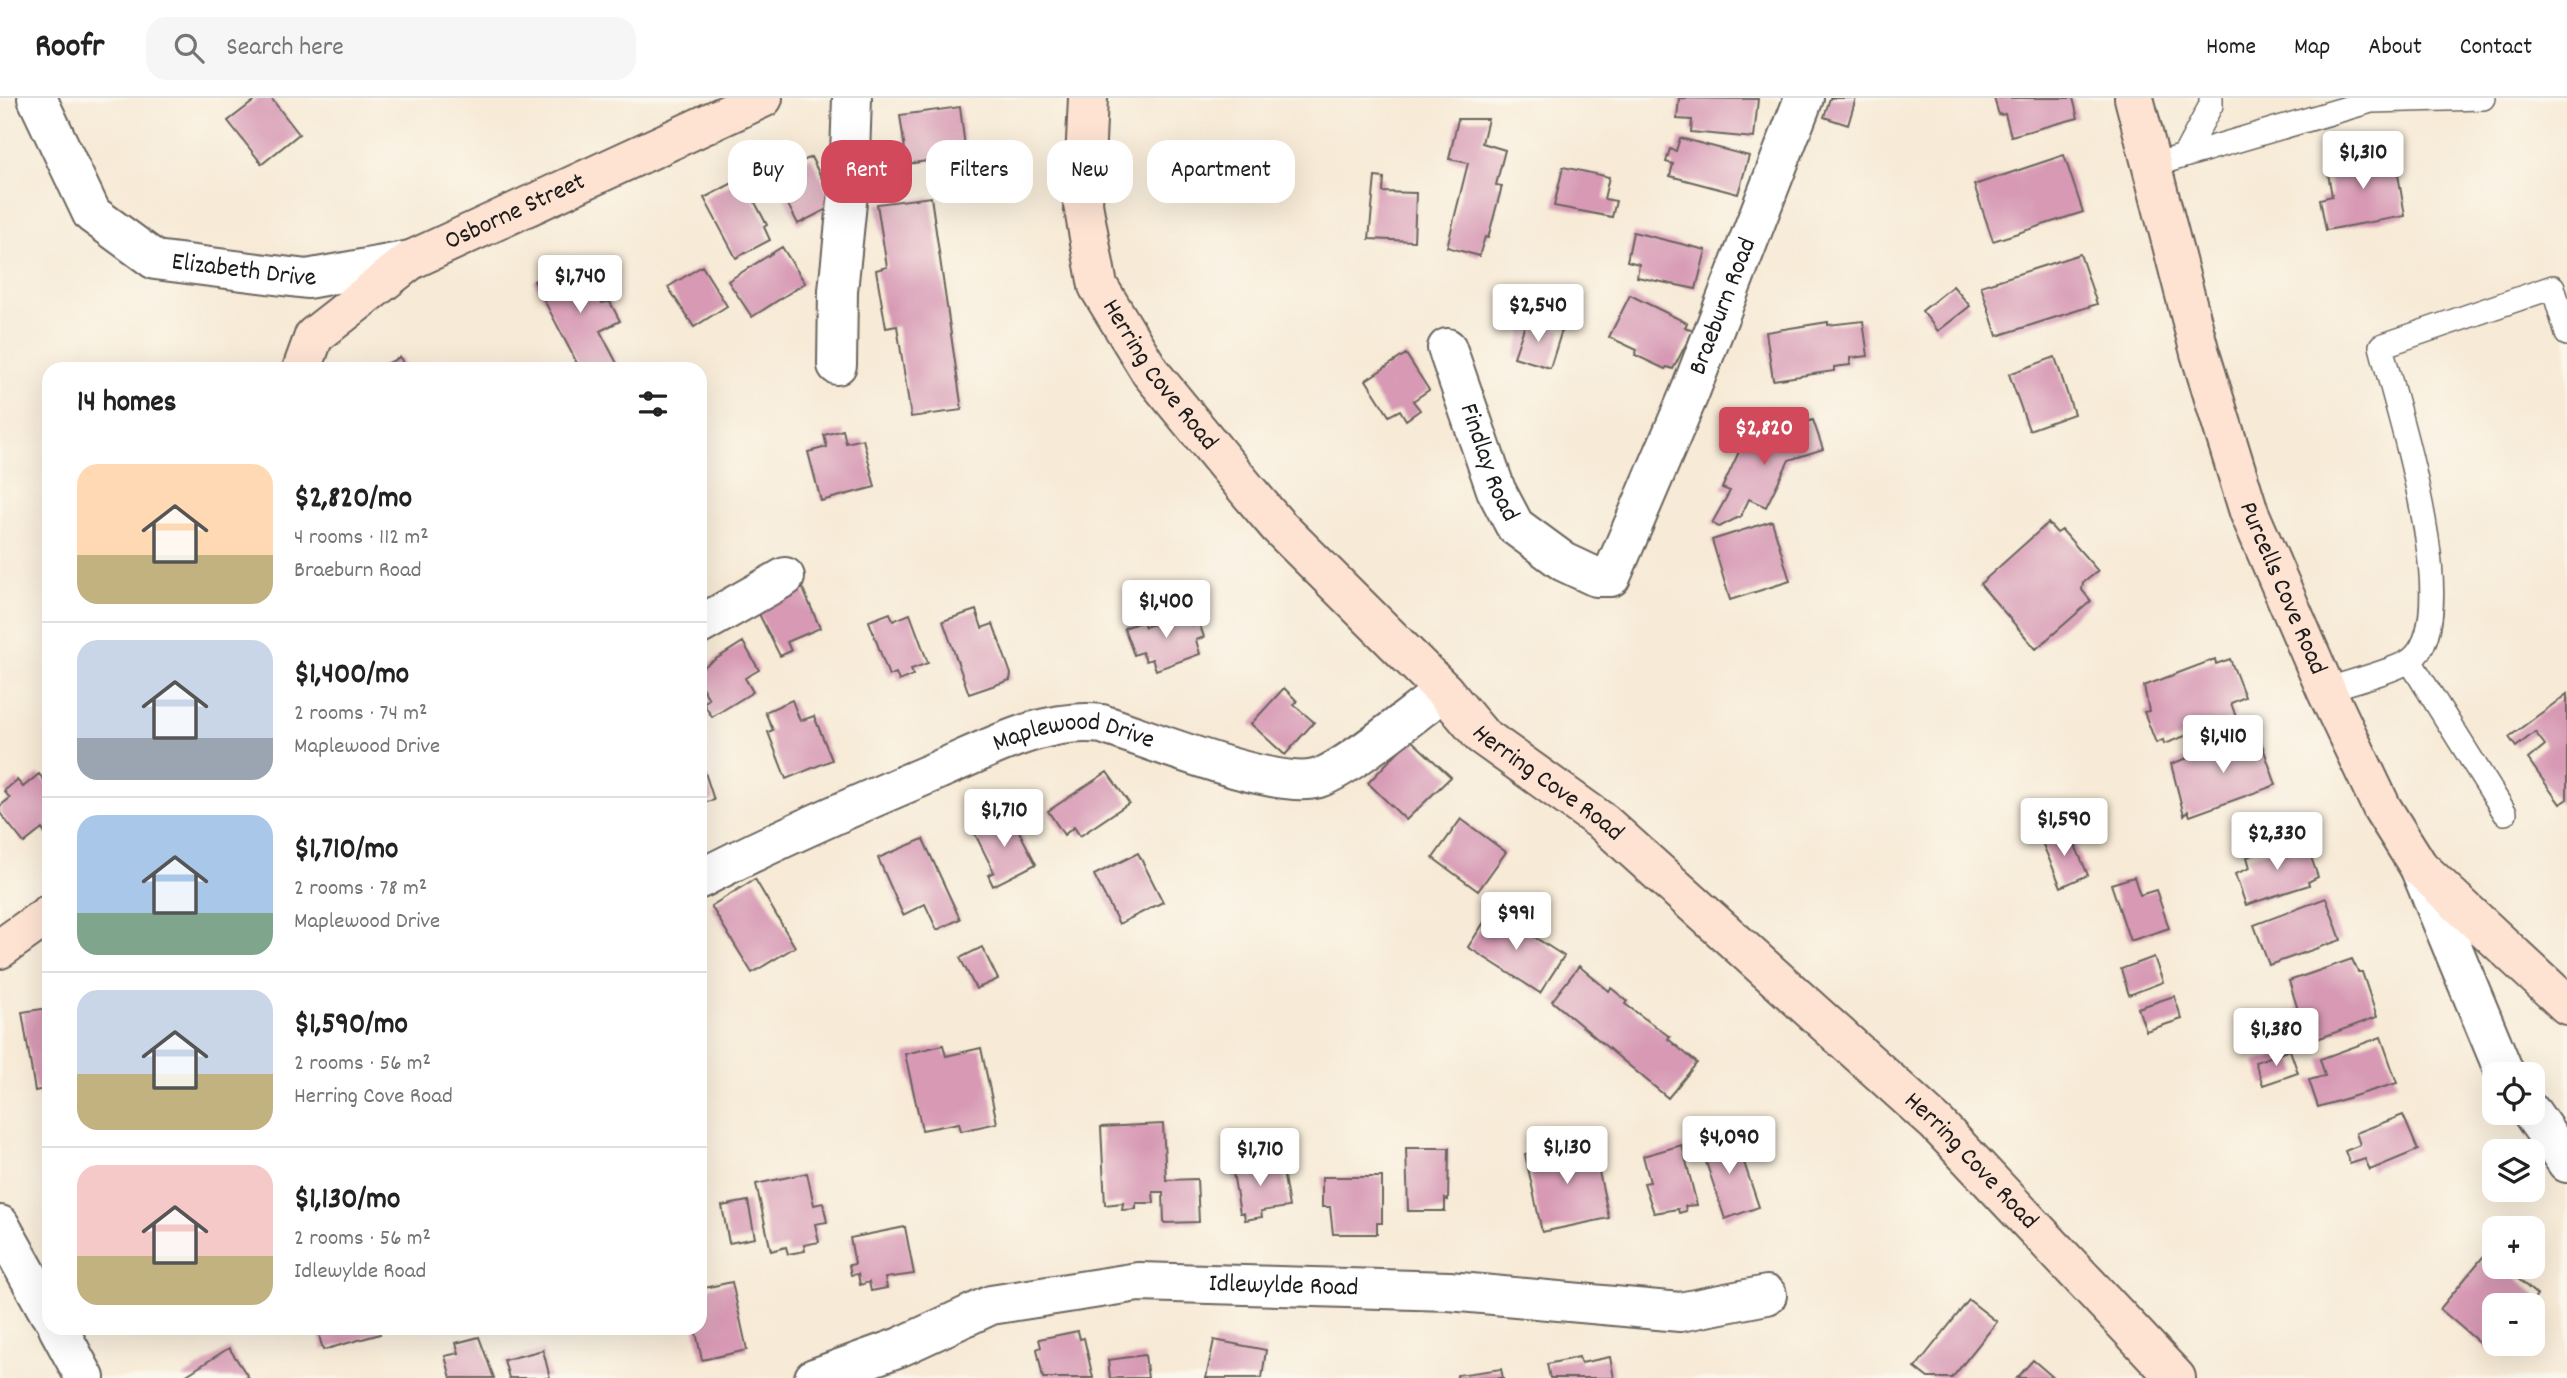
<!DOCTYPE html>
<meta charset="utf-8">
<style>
body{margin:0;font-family:Dekko,sans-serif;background:#f6f6f6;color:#222;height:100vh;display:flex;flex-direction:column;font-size:26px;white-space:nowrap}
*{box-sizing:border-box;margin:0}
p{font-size:23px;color:#767676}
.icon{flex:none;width:38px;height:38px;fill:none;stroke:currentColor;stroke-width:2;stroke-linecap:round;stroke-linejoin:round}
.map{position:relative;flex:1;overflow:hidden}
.details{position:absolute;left:42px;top:264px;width:665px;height:973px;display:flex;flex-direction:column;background:#fff;border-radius:21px;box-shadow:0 7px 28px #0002}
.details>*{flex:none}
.top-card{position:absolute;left:728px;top:42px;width:665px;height:63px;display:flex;gap:14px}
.tools{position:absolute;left:2482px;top:964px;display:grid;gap:14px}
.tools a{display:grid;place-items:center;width:63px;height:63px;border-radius:14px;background:#fff;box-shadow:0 7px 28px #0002;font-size:35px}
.price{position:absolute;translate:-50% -60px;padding:0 16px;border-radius:7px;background:#fff;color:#222;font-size:23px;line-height:46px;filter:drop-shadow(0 2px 4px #0008)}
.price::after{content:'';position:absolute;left:50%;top:42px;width:21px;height:16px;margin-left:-10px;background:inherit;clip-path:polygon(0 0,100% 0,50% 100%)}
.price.current{background:#d1495b;color:#fff}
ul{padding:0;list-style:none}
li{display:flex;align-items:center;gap:21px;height:175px;padding:0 35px}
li+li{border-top:2px solid #e0e0e0}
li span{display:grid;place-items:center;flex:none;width:196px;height:140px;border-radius:21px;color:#555}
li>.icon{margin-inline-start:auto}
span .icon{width:84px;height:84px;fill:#fffc;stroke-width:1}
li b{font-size:30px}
h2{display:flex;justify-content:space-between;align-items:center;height:84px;padding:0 35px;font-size:30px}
.chip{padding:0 24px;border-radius:21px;background:#fff;box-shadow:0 7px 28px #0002;font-size:24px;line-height:63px}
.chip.current{background:#d1495b;color:#fff}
header{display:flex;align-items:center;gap:42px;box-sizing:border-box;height:98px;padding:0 35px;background:#fff;border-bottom:2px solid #e0e0e0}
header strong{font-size:33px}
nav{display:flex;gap:38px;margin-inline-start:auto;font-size:24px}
.search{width:490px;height:63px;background:#f6f6f6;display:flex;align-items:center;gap:18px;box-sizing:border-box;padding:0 24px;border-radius:21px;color:#767676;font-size:26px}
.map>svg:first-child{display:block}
.building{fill:#d799b4}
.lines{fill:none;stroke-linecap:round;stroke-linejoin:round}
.lane-casing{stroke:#69645d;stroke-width:26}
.street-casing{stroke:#69645d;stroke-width:42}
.secondary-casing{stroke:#69645d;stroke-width:42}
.lane{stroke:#fff;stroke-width:23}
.street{stroke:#fff;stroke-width:38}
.secondary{stroke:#fee3d2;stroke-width:38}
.labels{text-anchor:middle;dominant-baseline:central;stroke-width:5;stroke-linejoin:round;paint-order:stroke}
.street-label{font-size:26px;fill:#1c1c1c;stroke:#fbf7ec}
</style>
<header>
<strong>Roofr</strong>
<div class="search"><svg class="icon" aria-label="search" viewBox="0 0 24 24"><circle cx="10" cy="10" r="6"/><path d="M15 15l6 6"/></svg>Search here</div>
<nav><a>Home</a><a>Map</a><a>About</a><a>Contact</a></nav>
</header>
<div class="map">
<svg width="2567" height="1280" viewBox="0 0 2567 1280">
<rect width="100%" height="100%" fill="#fbf7ec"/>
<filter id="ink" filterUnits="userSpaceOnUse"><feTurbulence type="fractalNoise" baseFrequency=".0143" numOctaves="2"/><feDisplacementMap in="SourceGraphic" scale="14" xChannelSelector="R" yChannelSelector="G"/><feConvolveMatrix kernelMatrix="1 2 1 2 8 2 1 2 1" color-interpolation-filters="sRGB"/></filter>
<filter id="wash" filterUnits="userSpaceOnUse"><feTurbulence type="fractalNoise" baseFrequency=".00686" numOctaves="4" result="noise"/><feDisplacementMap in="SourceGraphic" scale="28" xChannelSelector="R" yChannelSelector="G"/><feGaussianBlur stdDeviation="1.57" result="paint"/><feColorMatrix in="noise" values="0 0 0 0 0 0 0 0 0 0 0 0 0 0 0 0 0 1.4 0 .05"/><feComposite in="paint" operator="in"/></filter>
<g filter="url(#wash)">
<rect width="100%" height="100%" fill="#f7ead6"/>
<g id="blocks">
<!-- building -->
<path class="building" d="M 258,0 L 271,0 L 299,36 L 262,66 L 228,23 Z
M 1679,0 L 1758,1 L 1754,40 L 1691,34 L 1692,22 L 1677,21 Z
M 1830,0 L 1856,0 L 1848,27 L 1824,19 Z
M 1994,0 L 2073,0 L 2078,20 L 2011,38 L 2005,16 L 1999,17 Z
M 960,9 L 966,57 L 907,66 L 900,17 Z
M 1458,21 L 1488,21 L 1482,45 L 1505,52 L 1496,87 L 1502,88 L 1488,140 L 1485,139 L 1479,158 L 1447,149 L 1468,65 L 1449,61 Z
M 1680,40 L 1749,58 L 1738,96 L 1670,78 L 1673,66 L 1666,64 L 1670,51 L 1676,53 Z
M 2394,52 L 2405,118 L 2326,132 L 2320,101 L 2332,98 L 2326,64 Z
M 2064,57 L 2083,114 L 1993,143 L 1974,87 Z
M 811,59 L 835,107 L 798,126 L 773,78 Z
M 1563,69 L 1609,79 L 1604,101 L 1616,103 L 1612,119 L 1554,108 Z
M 1375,79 L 1384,80 L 1383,94 L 1416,95 L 1414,143 L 1369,141 Z
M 742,80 L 767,127 L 764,129 L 770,142 L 736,160 L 704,100 Z
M 931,99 L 962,312 L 911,319 L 897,228 L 886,230 L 876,172 L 887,169 L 877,106 Z
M 1633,134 L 1706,152 L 1696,191 L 1637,179 L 1639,166 L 1627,163 Z
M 782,149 L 805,185 L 752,219 L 728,183 Z
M 2080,156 L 2097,206 L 1997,238 L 1981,188 Z
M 578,160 L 602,205 L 610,204 L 620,223 L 600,233 L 620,271 L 580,271 L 534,183 Z
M 702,168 L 727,208 L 694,229 L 668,189 Z
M 1953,188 L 1970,208 L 1938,233 L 1922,213 Z
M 1630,197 L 1687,225 L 1685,229 L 1693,233 L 1673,271 L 1667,269 L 1665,271 L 1635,257 L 1637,252 L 1609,239 Z
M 1527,221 L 1562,232 L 1550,270 L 1514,259 Z
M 1863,223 L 1868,258 L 1850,260 L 1850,267 L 1834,269 L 1834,273 L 1773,282 L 1766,234 L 1828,224 L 1828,227 Z
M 1406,256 L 1429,292 L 1413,303 L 1420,312 L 1406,322 L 1400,312 L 1389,318 L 1366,282 Z
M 400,259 L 406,271 L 377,271 Z
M 2055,259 L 2074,316 L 2029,332 L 2009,276 Z
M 1813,322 L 1823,351 L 1789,362 L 1766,409 L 1749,401 L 1741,418 L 1719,429 L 1712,425 L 1730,393 L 1722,390 L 1744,343 Z
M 843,332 L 846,345 L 863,341 L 875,389 L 821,403 L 808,354 L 827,349 L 824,337 Z
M 1772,423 L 1790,483 L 1730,502 L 1712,442 Z
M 2048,425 L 2057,435 L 2062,432 L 2098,473 L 2083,485 L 2082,492 L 2091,503 L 2036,551 L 1980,486 Z
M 800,484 L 820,530 L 787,544 L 791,553 L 780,558 L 753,504 Z
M 976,512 L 982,530 L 993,526 L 1011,576 L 1010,582 L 969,596 L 943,523 Z
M 1185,514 L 1191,527 L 1199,525 L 1204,539 L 1196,542 L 1200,556 L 1156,572 L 1152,561 L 1146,563 L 1142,554 L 1134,557 L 1124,530 L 1143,523 L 1145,529 Z
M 890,515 L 893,523 L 910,516 L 928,565 L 911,571 L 913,577 L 899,583 L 896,575 L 889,578 L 869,523 Z
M 743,544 L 759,572 L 745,580 L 753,594 L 712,619 L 703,605 L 709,601 L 700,586 L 700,571 Z
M 2215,561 L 2216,566 L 2230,561 L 2245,599 L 2231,605 L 2236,619 L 2164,646 L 2163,642 L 2156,645 L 2144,614 L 2149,613 L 2144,588 Z
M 1284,590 L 1297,603 L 1294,607 L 1314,624 L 1285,657 L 1251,626 Z
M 2567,596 L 2567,701 L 2560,706 L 2528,661 L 2545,647 L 2535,634 L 2516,649 L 2509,639 Z
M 792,602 L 800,623 L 814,618 L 832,662 L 786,681 L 768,634 L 773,632 L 765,614 Z
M 2258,635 L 2276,687 L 2190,718 L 2188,713 L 2184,717 L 2171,666 Z
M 1410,641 L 1451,679 L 1406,722 L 1368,685 Z
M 700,659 L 714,702 L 700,706 Z
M 1107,674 L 1129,705 L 1080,738 L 1074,729 L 1064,737 L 1048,713 Z
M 39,676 L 49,688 L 49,736 L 46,737 L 42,731 L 24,745 L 0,715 L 0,708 L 10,700 L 4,693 L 17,682 L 23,689 Z
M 997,716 L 1001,724 L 1011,718 L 1036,766 L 993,788 L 988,777 L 994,774 L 975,736 L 986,730 L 983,723 Z
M 1461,721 L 1506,754 L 1478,793 L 1433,760 Z
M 2068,731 L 2088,777 L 2061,789 L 2041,742 Z
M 923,741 L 960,821 L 937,832 L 925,806 L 903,817 L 878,760 Z
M 2305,742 L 2318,779 L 2308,784 L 2309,787 L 2246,807 L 2235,776 L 2250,770 L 2247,759 L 2293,743 L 2295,746 Z
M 1138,755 L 1163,804 L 1119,826 L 1094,777 Z
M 2134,779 L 2140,797 L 2156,792 L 2169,830 L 2130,843 L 2111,786 Z
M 755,781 L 795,849 L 752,875 L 711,808 Z
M 2326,800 L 2341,842 L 2269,867 L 2254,827 Z
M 1492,812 L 1564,858 L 1540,895 L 1468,849 Z
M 982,849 L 998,881 L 976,891 L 960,860 Z
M 2154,859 L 2163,884 L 2129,897 L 2121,871 Z
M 2352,861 L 2358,874 L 2362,874 L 2377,919 L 2304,946 L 2293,914 L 2298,912 L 2289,883 Z
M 1579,868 L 1609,893 L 1611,890 L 1627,903 L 1625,906 L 1670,939 L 1668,941 L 1697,965 L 1668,1000 L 1552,903 Z
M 2174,898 L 2182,921 L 2146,933 L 2138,910 Z
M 49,910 L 49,990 L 35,993 L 22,914 Z
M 2381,939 L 2397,985 L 2318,1009 L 2309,982 L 2325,978 L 2320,961 Z
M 943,947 L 946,958 L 981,950 L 997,1025 L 961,1033 L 959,1025 L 922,1032 L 905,956 Z
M 2290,952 L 2298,975 L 2263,987 L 2255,964 Z
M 2403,1017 L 2418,1052 L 2370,1072 L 2365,1061 L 2350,1066 L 2345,1053 L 2360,1047 L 2356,1035 Z
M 1163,1026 L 1166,1082 L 1197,1081 L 1199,1124 L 1164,1125 L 1163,1094 L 1153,1094 L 1154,1105 L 1136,1105 L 1136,1111 L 1122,1112 L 1123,1105 L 1105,1107 L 1101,1029 Z
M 1734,1035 L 1759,1109 L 1725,1121 L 1700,1046 Z
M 1592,1041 L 1609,1120 L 1542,1134 L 1525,1056 Z
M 1682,1047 L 1697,1107 L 1685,1108 L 1686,1113 L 1679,1115 L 1678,1111 L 1654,1115 L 1644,1085 L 1650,1084 L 1643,1058 Z
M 1406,1050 L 1449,1050 L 1448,1102 L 1445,1101 L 1445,1113 L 1408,1113 Z
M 1281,1060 L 1289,1109 L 1261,1113 L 1262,1119 L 1245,1122 L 1244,1115 L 1240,1115 L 1232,1069 Z
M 807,1075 L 814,1107 L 823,1105 L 827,1124 L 815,1126 L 819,1144 L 804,1147 L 805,1153 L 788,1156 L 786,1149 L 771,1153 L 756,1086 Z
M 1322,1079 L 1382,1079 L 1382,1125 L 1377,1125 L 1377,1136 L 1333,1136 L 1330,1109 L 1322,1109 Z
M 748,1103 L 755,1140 L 729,1145 L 722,1108 Z
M 905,1129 L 914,1176 L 885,1180 L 887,1190 L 871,1193 L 869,1184 L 860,1187 L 858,1176 L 851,1177 L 849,1167 L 855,1166 L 850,1140 Z
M 2487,1154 L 2494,1160 L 2494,1169 L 2504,1169 L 2537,1197 L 2528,1208 L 2494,1208 L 2495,1246 L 2489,1253 L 2440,1211 Z
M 732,1184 L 747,1252 L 702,1262 L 695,1230 L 700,1230 L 700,1191 Z
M 1969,1202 L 1997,1224 L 1952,1280 L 1928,1280 L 1915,1270 Z
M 317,1230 L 378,1230 L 380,1236 L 323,1252 Z
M 1078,1233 L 1080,1241 L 1084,1240 L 1093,1280 L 1043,1280 L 1037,1251 L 1041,1249 L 1039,1241 Z
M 479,1239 L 494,1280 L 451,1280 L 445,1258 L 459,1255 L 456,1245 Z
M 1214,1242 L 1266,1252 L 1262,1280 L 1206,1280 Z
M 229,1250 L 249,1280 L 182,1280 L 213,1260 Z
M 543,1252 L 550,1280 L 509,1280 L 504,1262 Z
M 1145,1257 L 1148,1280 L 1110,1280 L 1108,1262 Z
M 1579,1259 L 1581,1265 L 1610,1259 L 1614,1280 L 1550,1280 L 1547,1266 Z
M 2033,1262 L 2054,1280 L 2017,1280 Z
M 1501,1271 L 1503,1280 L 1457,1280 L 1457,1277 Z"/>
</g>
</g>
<g filter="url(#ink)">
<use href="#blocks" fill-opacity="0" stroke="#69645d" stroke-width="2"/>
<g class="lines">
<!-- lane casing -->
<g class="lane-casing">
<path id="lane" d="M 2184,58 L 2211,7 L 2211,0
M 2150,68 L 2371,3 L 2483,0
M 2410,563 L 2505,715
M 2326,592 C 2345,585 2399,572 2412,561 C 2465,517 2396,310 2381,248 L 2553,189 L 2567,236"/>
</g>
<!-- street casing -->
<g class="street-casing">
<g id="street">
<path id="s1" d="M 37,0 L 92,116 L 155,162 L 307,181 L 411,162"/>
<path id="s2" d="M 1447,250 L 1496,392 L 1515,428 L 1564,464 L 1596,479 L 1611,479 L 1690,294 L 1804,0"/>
<path d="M 837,267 L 838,193 L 849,85 L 852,0"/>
<path d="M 700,527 L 785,479"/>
<path d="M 2419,769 L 2505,976"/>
<path id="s3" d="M 700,781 C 775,742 851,709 929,676 C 982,654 1044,618 1102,626 C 1149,641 1272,691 1315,681 C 1343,675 1416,613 1444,593"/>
<path d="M 2532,1015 L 2567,1065"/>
<path d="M 0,1127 L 49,1215"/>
<path d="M 58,1230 L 85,1280"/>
<path id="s4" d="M 814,1280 L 900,1249 L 991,1207 L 1138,1184 L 1449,1193 L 1680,1214 L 1767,1197"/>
</g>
</g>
<!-- secondary casing -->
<g class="secondary-casing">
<g id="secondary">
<path id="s5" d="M 1088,0 L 1083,106 L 1098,188 L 1151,275 L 1248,393 L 1278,428 L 1444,593 L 1481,637 L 1604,725 L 1937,1026 L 2176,1280"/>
<path id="s6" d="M 2134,0 L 2200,255 L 2249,414 L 2326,592 L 2382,710 L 2419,769 L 2567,907"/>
<path id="s7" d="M 302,271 L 314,238 L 411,162 L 763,0"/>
<path d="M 0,851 L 49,816"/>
</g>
</g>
<!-- lane -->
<use href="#lane" class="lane"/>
<!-- street -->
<use href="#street" class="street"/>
<!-- secondary -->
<use href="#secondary" class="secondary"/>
</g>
</g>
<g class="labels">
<!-- street labels -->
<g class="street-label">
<text stroke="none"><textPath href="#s7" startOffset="273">Osborne Street</textPath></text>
<text stroke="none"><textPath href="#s1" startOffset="296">Elizabeth Drive</textPath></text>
<text stroke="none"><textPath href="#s2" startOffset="595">Braeburn Road</textPath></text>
<text stroke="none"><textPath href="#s5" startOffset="298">Herring Cove Road</textPath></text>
<text stroke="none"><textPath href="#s2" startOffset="122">Findlay Road</textPath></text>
<text stroke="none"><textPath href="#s6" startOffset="513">Purcells Cove Road</textPath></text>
<text stroke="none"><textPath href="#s3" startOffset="406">Maplewood Drive</textPath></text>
<text stroke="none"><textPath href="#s5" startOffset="864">Herring Cove Road</textPath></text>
<text stroke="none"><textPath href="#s5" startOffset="1432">Herring Cove Road</textPath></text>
<text stroke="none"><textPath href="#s4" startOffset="486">Idlewylde Road</textPath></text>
</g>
</g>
</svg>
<div class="tools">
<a><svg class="icon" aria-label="locate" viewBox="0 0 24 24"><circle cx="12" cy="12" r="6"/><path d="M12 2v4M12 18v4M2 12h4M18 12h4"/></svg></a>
<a><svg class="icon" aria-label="layers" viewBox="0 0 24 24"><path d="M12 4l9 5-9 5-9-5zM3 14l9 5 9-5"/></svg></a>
<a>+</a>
<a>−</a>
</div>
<b class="price" style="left:2363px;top:93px">$1,310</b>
<b class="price" style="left:580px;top:217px">$1,740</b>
<b class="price" style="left:1538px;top:246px">$2,540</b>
<b class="price current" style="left:1764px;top:369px">$2,820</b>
<b class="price" style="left:1166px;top:542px">$1,400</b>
<b class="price" style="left:2223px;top:677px">$1,410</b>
<b class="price" style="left:1004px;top:751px">$1,710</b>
<b class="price" style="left:2064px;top:760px">$1,590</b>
<b class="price" style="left:2277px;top:774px">$2,330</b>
<b class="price" style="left:1516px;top:854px">$991</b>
<b class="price" style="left:2276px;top:970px">$1,380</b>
<b class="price" style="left:1729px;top:1078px">$4,090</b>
<b class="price" style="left:1567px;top:1088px">$1,130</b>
<b class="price" style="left:1260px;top:1090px">$1,710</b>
<div class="top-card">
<a class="chip">Buy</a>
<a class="chip current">Rent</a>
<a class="chip">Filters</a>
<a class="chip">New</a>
<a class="chip">Apartment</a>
</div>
<section class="details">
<h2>14 homes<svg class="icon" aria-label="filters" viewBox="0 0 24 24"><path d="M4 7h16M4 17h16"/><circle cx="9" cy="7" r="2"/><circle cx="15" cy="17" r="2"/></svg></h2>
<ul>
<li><span style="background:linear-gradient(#ffd9b3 65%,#c2b280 0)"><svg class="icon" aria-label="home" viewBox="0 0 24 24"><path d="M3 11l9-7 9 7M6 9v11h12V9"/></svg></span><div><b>$2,820/mo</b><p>4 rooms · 112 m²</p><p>Braeburn Road</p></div></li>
<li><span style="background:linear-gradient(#c9d6e8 70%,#9aa5b1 0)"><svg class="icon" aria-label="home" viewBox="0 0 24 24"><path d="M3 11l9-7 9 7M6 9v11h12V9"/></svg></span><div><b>$1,400/mo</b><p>2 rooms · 74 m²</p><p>Maplewood Drive</p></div></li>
<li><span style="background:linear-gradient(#a9c7e8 70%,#7fa58c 0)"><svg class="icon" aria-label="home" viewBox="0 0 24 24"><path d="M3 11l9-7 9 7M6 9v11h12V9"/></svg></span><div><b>$1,710/mo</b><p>2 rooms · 78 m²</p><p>Maplewood Drive</p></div></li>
<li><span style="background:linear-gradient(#c9d6e8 60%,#c2b280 0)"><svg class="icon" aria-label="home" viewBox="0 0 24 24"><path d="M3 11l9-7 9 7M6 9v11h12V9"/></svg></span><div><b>$1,590/mo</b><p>2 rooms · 56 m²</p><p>Herring Cove Road</p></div></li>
<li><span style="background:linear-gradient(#f6c9c9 65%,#c2b280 0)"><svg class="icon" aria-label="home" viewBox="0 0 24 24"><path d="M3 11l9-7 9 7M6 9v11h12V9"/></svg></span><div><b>$1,130/mo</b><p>2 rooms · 56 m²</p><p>Idlewylde Road</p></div></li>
</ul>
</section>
</div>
